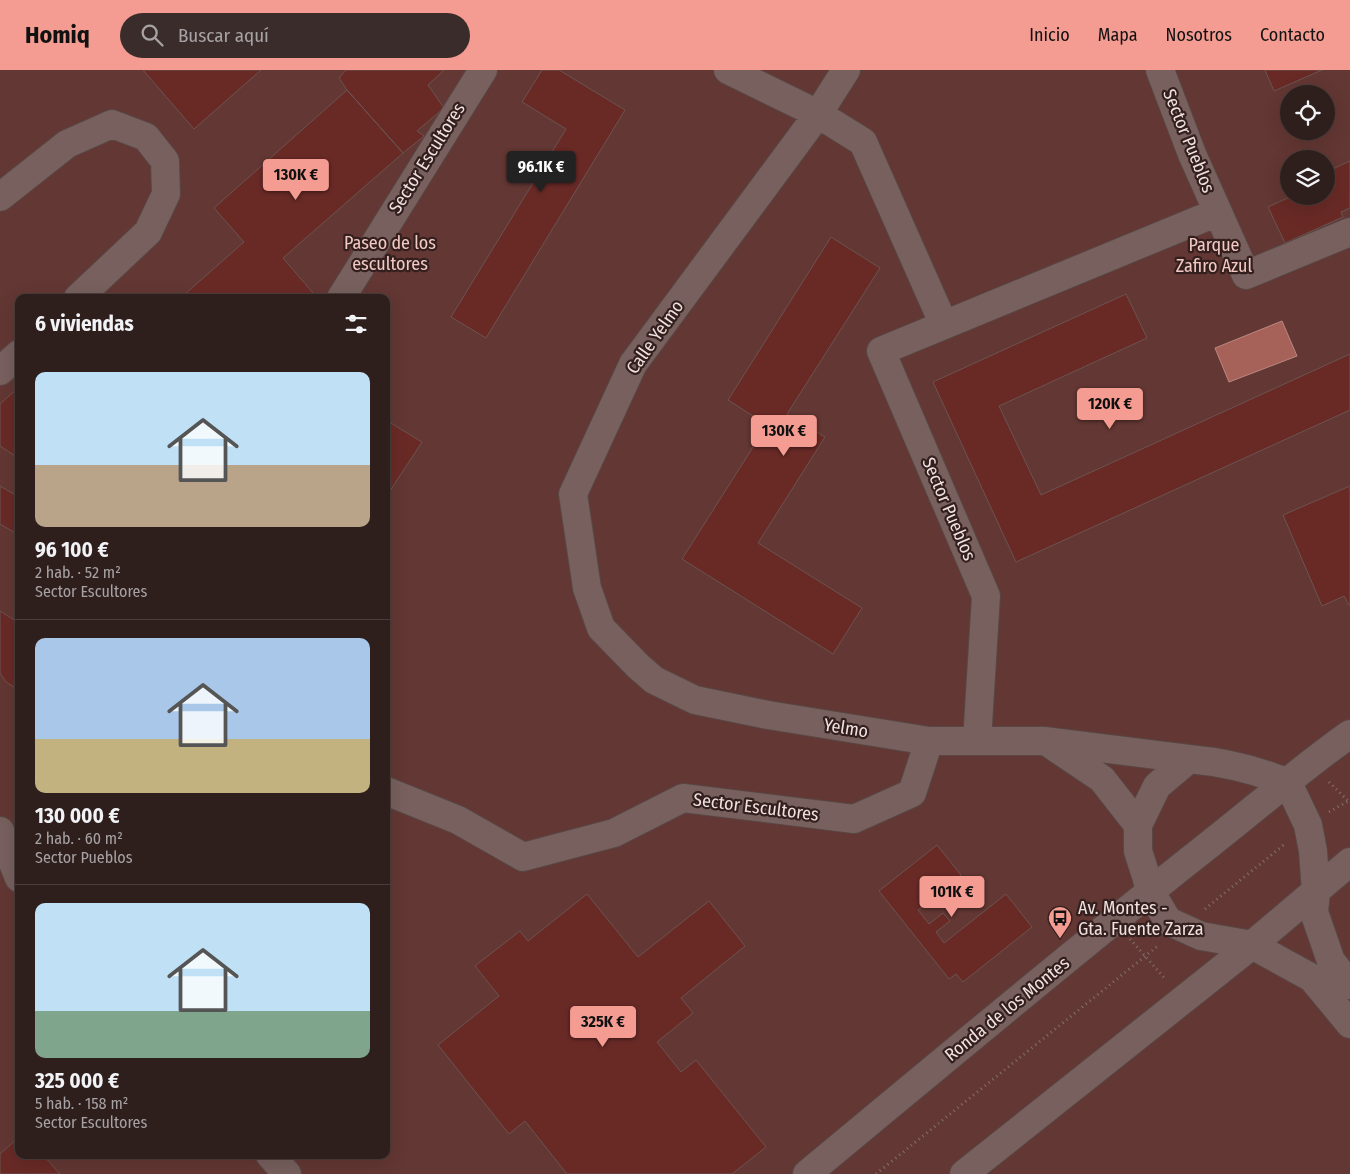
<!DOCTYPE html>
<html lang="es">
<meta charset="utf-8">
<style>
body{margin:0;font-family:"Fira Sans Condensed",sans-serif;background:#3a2c2a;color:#f1f3f6;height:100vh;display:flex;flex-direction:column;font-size:19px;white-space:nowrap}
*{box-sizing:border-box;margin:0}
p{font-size:16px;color:#a7a2a4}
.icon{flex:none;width:28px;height:28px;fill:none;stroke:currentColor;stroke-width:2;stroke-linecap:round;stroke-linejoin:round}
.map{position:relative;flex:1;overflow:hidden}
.panel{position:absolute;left:15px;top:224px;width:375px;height:865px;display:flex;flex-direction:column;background:#2e1f1d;border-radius:10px;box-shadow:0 5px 20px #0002,0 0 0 1px #493d3b}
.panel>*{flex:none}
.tools{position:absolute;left:1280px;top:15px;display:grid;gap:10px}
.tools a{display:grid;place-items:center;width:55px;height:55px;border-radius:50%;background:#2e1f1d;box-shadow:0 5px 20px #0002,0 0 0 1px #493d3b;font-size:25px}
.price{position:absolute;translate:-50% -42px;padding:0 11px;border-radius:5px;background:#f59c92;color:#111;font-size:16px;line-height:32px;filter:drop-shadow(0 1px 2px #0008)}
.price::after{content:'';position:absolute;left:50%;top:30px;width:15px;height:11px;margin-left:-8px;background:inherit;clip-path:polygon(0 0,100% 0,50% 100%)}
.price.selected{background:#222;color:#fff}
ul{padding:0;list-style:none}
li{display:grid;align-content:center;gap:10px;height:265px;padding:0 20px}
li+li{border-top:1px solid #493d3b}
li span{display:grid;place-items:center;height:155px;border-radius:10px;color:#555}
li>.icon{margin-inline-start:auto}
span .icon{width:90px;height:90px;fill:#fffc;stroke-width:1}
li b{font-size:21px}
h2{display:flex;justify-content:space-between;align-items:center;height:60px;padding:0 20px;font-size:21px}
header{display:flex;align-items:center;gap:30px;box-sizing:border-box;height:70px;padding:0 25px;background:#f59c92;color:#111}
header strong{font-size:24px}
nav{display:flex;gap:28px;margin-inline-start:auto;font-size:18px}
.search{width:350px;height:45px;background:#3a2c2a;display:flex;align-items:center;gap:12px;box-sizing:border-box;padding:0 18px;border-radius:28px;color:#a7a2a4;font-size:19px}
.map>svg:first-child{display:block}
.green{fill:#633733;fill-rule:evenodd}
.water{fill:#a66159;stroke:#bc8781}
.building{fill:#692a26;stroke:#6b5451}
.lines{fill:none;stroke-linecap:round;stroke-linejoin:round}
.minor-casing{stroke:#584745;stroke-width:30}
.path{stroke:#82716f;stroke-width:3;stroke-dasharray:1 4;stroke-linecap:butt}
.minor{stroke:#77605d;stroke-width:28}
.labels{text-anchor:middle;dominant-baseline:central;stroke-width:4.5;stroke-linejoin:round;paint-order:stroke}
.street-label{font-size:18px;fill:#efe1df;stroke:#331f1d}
.park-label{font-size:18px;fill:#f3c9c4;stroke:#331f1d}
.poi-label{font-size:18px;fill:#efe1df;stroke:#331f1d;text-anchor:start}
</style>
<header>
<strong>Homiq</strong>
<div class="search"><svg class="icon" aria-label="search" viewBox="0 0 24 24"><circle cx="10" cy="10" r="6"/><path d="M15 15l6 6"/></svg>Buscar aquí</div>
<nav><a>Inicio</a><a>Mapa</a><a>Nosotros</a><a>Contacto</a></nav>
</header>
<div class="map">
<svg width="1350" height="1104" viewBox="0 0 1350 1104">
<rect width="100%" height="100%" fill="#3d2927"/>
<!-- green -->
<path class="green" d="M 0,0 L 1350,0 L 1350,1104 L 0,1104 ZM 1289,24 L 1326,24 L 1326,61 L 1289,61 ZM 1289,89 L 1326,89 L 1326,126 L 1289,126 ZM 19,228 L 386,228 L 386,1085 L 19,1085 Z"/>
<!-- water -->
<path class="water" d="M 1282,251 L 1297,286 L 1229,312 L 1215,278 Z"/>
<!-- building -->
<path class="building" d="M 143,0 L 261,0 L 194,59 Z
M 346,0 L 444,0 L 428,15 L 444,38 L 417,61 L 424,66 L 403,83 L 347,20 L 339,8 Z
M 542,0 L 559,0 L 625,40 L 486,268 L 451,247 L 566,59 L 522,32 Z
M 1265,0 L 1322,0 L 1274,21 Z
M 347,20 L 403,83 L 283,188 L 313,223 L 307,228 L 189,228 L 185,224 L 244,172 L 214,138 Z
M 1350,91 L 1350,138 L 1341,142 L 1343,147 L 1285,173 L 1268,137 L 1292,126 L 1326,126 L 1326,102 Z
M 831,167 L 880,198 L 787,344 L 825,367 L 758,473 L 862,538 L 833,584 L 682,489 L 767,355 L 728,330 Z
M 1126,224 L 1147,268 L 999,336 L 1041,425 L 1350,284 L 1350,340 L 1016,492 L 933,312 Z
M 19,317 L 19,381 L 14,385 L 0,376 L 0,334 Z
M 386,350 L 422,372 L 386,427 Z
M 0,416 L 19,427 L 19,465 L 0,454 Z
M 1350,416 L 1350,535 L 1349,535 L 1344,526 L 1322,536 L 1283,445 Z
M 0,541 L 19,553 L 19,620 L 6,612 L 0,603 Z
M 937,775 L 961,805 L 918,840 L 929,854 L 943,843 L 950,851 L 936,862 L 944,873 L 1006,824 L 1032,857 L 963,912 L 956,904 L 949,909 L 879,821 Z
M 587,824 L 638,887 L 709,831 L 745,876 L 681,928 L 693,943 L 657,972 L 681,1002 L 696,990 L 766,1077 L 732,1104 L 567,1104 L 525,1051 L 509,1064 L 438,975 L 499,926 L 475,896 L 520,861 L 528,871 Z
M 19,1067 L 19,1085 L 43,1085 L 60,1104 L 0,1104 L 0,1084 Z"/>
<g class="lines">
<!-- minor casing -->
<g class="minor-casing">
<path id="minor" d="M 728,0 L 818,44 L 863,72 L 944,255
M 846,0 L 818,44 L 633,294 L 573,424 L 587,518 L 601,558 L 638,596 L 654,610 L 695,630 L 768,645 L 929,671 L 1044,671 L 1189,689
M 1160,0 L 1192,84 L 1246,205 L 1350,162
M 0,127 L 67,74 L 112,54 L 146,67 L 165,91 L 166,124 L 148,162 L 78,228
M 341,228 L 483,0
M 0,301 L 19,284
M 977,671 L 986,526 L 881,281 L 1218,142
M 1050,674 L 1102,709 L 1138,755
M 386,721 L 458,750 L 523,787 L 614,763 L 683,728 L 854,749 L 912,723 L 929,671
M 0,761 L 19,808
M 1350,915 L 1331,891 L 1314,842 L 1316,822 L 1313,781 L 1308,755 L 1288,713 C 1257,700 1222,692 1189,689 L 1157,716 L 1138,755 L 1138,781 L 1146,806 L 1150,821 L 1168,851 L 1201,866 L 1252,875 L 1312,908 L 1350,954
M 270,1085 L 287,1104
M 807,1104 C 941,993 1074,881 1210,774 C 1257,737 1302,698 1350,664
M 964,1104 L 1252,875 L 1350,792"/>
</g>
<!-- path -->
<path class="path" d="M 1329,712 L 1350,733
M 1329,742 L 1350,730
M 1205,839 L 1286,773
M 1130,869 L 1166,910
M 876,1104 L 1159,875"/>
<!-- minor -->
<use href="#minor" class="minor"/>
</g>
<!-- icons -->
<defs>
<g id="bus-pin" transform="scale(1.25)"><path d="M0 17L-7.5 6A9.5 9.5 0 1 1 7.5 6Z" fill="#f59c92" stroke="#331f1d"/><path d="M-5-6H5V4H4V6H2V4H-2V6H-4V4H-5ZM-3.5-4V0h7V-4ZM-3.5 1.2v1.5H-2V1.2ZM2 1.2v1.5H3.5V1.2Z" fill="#111"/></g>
</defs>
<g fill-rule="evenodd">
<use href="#bus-pin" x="1060" y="848"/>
</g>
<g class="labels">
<!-- street labels -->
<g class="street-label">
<text transform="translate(1189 71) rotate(68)">Sector Pueblos</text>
<text transform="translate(427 88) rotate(-58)">Sector Escultores</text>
<text transform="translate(655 267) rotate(-55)">Calle Yelmo</text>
<text transform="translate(949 439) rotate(67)">Sector Pueblos</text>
<text transform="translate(846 658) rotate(9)">Yelmo</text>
<text transform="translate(756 737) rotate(7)">Sector Escultores</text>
<text transform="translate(1007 939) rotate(-39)">Ronda de los Montes</text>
</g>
<!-- park labels -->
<g class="park-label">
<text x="390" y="173">Paseo de los<tspan x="390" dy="21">escultores</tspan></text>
<text x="1214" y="175">Parque<tspan x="1214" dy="21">Zafiro Azul</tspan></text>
</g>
<!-- poi labels -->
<g class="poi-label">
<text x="1078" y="838">Av. Montes -<tspan x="1078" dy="21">Gta. Fuente Zarza</tspan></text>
</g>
</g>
</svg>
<div class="tools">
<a><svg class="icon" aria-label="locate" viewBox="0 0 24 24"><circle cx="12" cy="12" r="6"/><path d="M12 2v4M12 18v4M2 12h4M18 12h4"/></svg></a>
<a><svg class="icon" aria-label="layers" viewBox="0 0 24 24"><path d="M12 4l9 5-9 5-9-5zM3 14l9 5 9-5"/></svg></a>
</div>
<b class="price selected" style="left:541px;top:123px">96.1K €</b>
<b class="price" style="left:296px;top:131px">130K €</b>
<b class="price" style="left:1110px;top:360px">120K €</b>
<b class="price" style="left:784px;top:387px">130K €</b>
<b class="price" style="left:952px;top:848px">101K €</b>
<b class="price" style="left:603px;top:978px">325K €</b>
<section class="panel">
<h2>6 viviendas<svg class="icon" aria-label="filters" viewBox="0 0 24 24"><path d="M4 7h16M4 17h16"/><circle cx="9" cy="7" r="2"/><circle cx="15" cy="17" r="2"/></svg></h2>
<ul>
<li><span style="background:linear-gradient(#bfe0f5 60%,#b9a48a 0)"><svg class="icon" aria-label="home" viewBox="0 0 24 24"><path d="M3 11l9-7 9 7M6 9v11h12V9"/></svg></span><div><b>96 100 €</b><p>2 hab. · 52 m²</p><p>Sector Escultores</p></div></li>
<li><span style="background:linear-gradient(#a9c7e8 65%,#c2b280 0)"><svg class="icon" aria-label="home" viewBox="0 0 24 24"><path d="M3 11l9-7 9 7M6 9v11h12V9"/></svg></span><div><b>130 000 €</b><p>2 hab. · 60 m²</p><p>Sector Pueblos</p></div></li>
<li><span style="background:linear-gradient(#bfe0f5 70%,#7fa58c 0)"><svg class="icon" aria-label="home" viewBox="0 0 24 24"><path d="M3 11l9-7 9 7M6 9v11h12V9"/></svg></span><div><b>325 000 €</b><p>5 hab. · 158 m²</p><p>Sector Escultores</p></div></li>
</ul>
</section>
</div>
